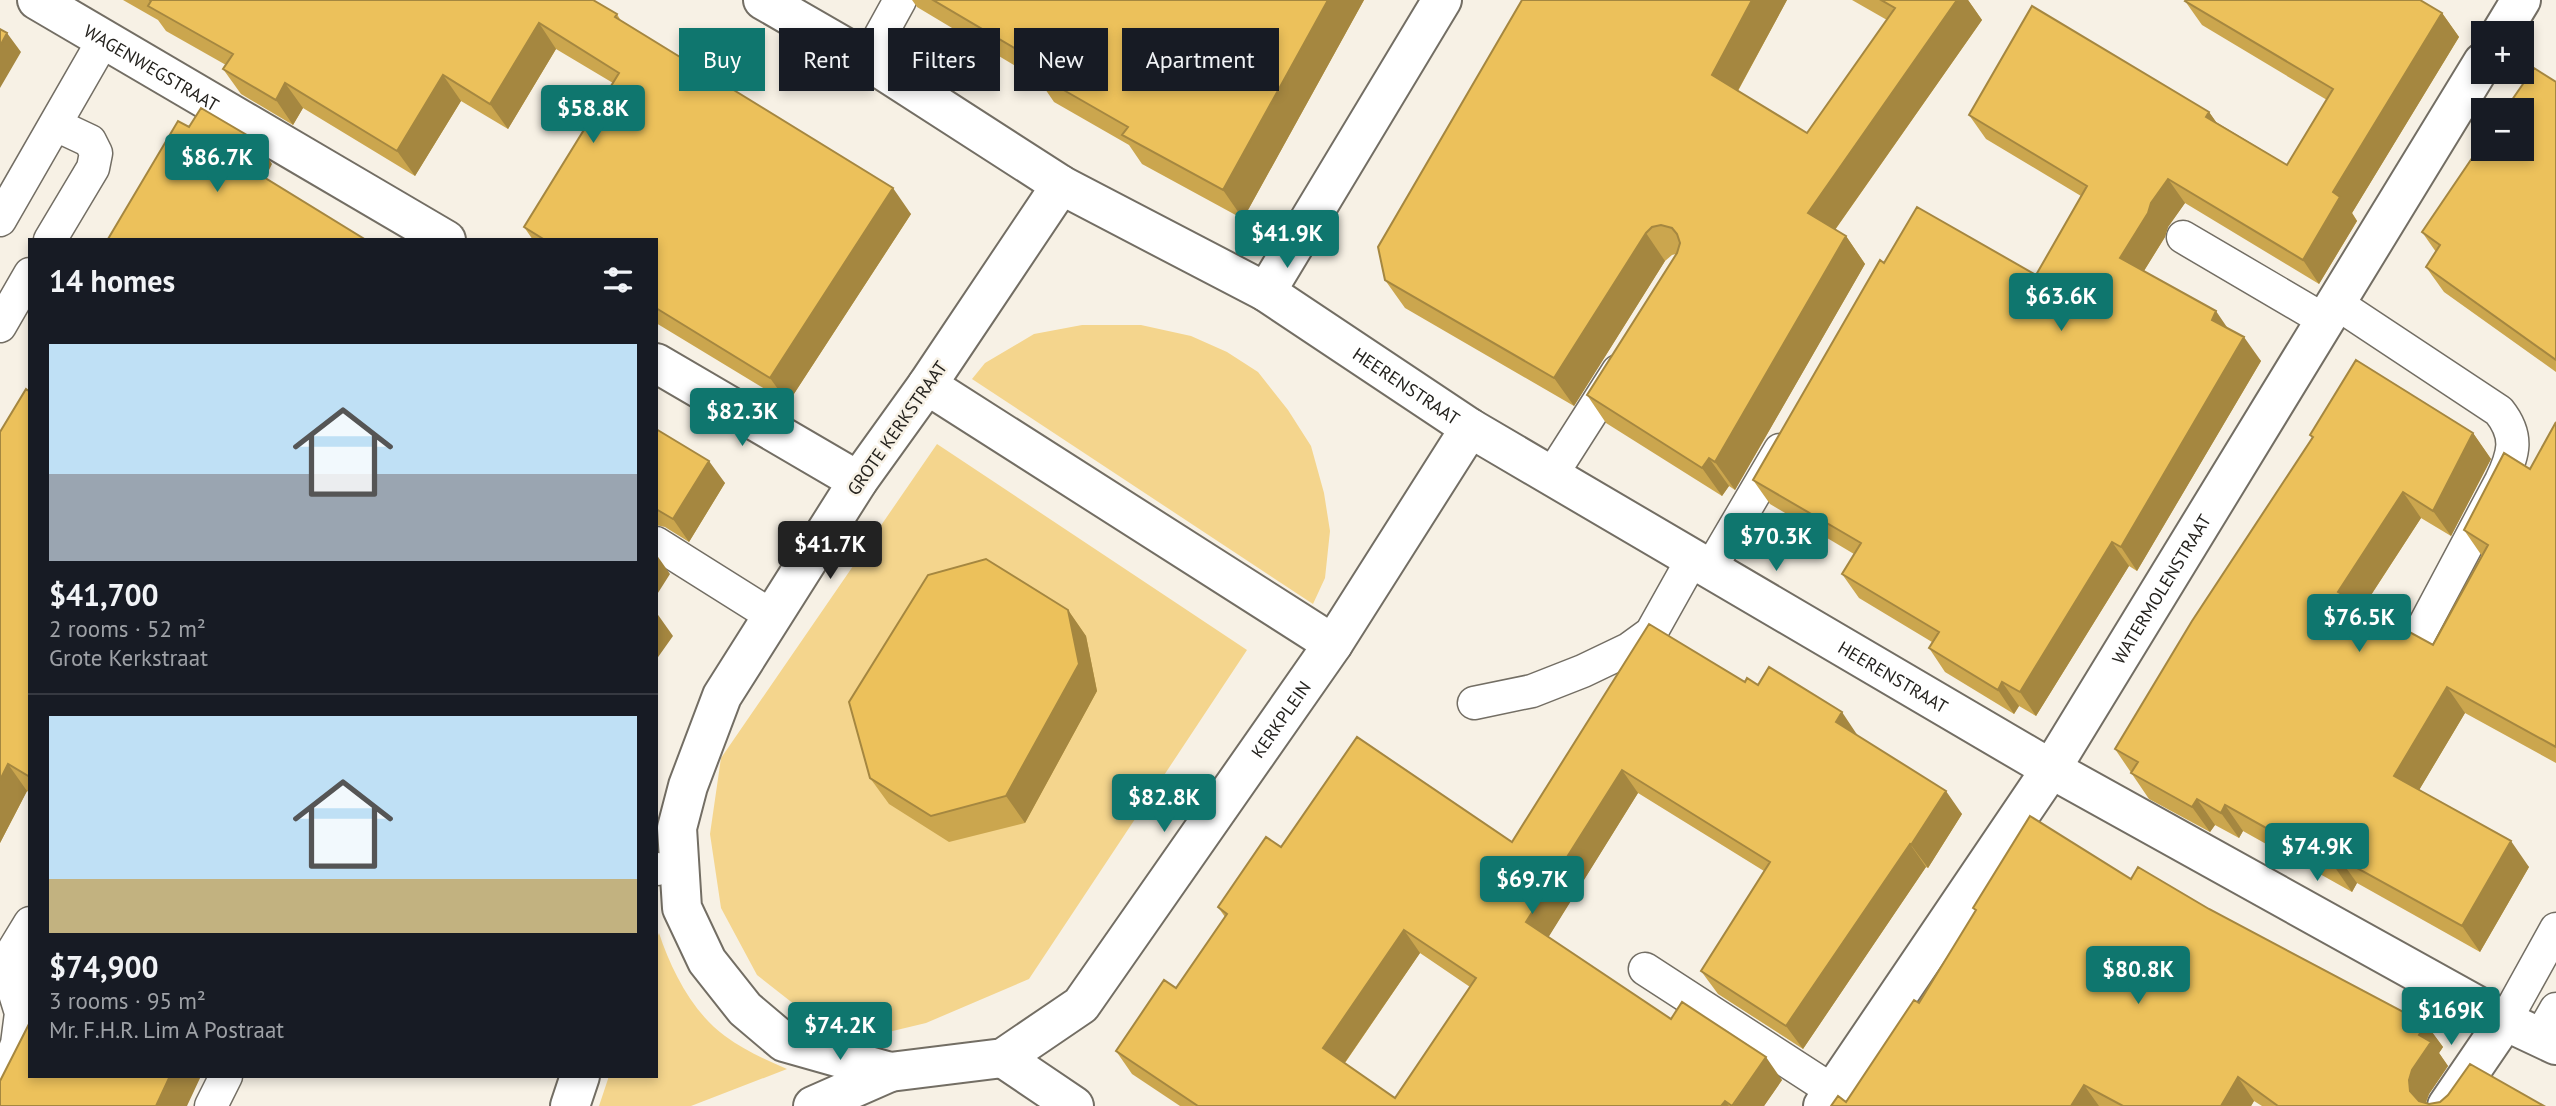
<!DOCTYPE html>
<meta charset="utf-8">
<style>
body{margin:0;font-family:"PT Sans",sans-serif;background:#20242c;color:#f1f3f6;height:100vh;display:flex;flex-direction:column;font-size:26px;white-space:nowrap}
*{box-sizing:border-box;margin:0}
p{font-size:23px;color:#9ea1a6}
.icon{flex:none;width:38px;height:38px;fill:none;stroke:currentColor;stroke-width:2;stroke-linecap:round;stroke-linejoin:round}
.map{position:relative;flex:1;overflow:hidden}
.drawer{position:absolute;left:28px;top:238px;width:630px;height:840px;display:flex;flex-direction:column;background:#171b24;border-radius:0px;box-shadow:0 4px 10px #0003}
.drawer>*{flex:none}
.top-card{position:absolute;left:679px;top:28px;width:665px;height:63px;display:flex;gap:14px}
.fabs{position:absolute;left:2471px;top:21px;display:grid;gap:14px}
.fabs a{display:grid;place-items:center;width:63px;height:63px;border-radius:0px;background:#171b24;box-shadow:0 4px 10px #0003;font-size:35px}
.price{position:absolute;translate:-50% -60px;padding:0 16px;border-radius:7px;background:#0f766e;color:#fff;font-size:23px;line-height:46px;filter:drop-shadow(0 2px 4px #0008)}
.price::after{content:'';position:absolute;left:50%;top:42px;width:21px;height:16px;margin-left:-10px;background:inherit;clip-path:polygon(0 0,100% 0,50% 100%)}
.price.on{background:#222;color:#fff}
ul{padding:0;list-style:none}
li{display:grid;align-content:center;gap:14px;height:371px;padding:0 21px}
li+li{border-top:2px solid #363941}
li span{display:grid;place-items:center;height:217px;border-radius:0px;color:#555}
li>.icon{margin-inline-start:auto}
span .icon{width:126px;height:126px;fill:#fffc;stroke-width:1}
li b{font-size:30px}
h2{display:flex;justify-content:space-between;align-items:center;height:84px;padding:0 21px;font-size:30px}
.chip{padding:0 24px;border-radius:0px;background:#171b24;box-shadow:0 4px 10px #0003;font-size:24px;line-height:63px}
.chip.on{background:#0f766e;color:#fff}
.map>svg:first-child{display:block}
.green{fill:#f4d58d}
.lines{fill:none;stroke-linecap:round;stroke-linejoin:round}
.service-casing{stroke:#736e64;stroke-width:35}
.minor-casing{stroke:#736e64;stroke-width:42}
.secondary-casing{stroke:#736e64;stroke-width:42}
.service{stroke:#fff;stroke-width:32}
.minor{stroke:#fff;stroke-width:38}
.secondary{stroke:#fff;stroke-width:38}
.wall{fill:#cba64e;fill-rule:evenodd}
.shaded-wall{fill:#a58740}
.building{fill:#ecc15b;stroke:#a58740;stroke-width:2;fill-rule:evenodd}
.labels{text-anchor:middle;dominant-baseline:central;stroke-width:5;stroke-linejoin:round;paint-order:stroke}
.street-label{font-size:18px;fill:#24221e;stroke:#f7f1e5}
</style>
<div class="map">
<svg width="2556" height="1106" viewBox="0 0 2556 1106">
<rect width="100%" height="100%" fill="#f7f1e5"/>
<!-- green -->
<path class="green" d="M 1082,325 L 1141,325 L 1191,336 L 1227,352 L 1258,372 L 1288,410 L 1311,446 L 1324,493 L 1330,531 L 1325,578 L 1313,604 L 972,379 L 985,363 L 1034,334 Z
M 937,444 L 1247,650 L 1029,979 L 926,1023 L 876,1035 L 813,1019 L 757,975 L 721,908 L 710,834 L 721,758 Z
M 659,933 C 671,970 693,1013 725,1036 C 744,1050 766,1060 787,1069 L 691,1106 L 599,1106 L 609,1076 L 656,1076 L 656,941 Z"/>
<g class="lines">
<!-- service casing -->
<g class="service-casing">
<path id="service" d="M 867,60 L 900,0
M 0,220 L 104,39
M 2183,237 L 2326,321
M 50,240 L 93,168 L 96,153 L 90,141 L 56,125
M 2336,303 L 2499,411 C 2519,436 2514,454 2501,481 L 2418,637
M 0,326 L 30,274
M 1551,476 L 1618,371
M 656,543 L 772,616
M 1710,569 L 1780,450
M 1474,703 L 1532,691 L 1583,671 L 1629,649 L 1651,633 L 1693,558
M 656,869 L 657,869
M 1645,969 L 1833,1091
M 2505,1021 L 2556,929
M 2540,1037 L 2556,1009
M 0,1087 L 17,1044 L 21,1013 L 12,984 L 13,951 L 30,923
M 211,1106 L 226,1076"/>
</g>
<!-- minor casing -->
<g class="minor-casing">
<g id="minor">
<path id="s1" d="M 37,0 L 446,240"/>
<path id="s2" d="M 763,0 L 867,60 L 1061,185 L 1266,292 L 1470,428 L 2051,769 L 2505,1021 L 2556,1045"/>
<path id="s3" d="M 1061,185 L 927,385 L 858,481 L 722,696 L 688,786 L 677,828 L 682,908 L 707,961 L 745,1009 L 784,1042 L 890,1072 L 1003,1058 L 1081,1005 L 1333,644 L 1470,428"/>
<path d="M 1266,292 L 1442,0"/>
<path d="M 656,363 L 858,481"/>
<path d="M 927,385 L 1333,644"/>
<path d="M 1003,1058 L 1074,1106"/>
<path d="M 570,1106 L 580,1076"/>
<path d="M 813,1106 L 890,1072"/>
<path d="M 2447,1106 L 2505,1021"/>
</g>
</g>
<!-- secondary casing -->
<g class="secondary-casing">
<g id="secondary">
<path d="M 2501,33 L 2521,0"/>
<path id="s4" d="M 1823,1106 L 2051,769 L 2483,62"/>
</g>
</g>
<!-- service -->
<use href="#service" class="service"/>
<!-- minor -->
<use href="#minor" class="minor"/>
<!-- secondary -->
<use href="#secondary" class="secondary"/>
</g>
<!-- wall -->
<path class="wall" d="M 123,0 L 593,0 L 617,14 L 621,21 L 911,214 L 788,403 L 656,323 L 656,240 L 533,240 L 524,227 L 613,83 L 556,49 L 508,129 L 461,101 L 415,176 L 303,108 L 293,125 L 241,94 L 223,69 L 226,65 L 166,31 L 158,20 Z
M 912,0 L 1364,0 L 1243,219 L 1142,164 L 1129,145 L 1054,102 L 1039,80 L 917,7 Z
M 1522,0 L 1787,0 L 1738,91 L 1807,133 L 1887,20 L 1852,0 L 1968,0 L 1982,20 L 1835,230 L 1846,236 L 1865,264 L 1735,490 L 1729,486 L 1722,496 L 1606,423 L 1587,395 L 1676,254 L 1672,255 L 1665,261 L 1574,406 L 1405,308 L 1385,280 Z
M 2185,1 L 2442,13 L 2459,37 L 2352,213 L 2357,221 L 2319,284 L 2185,203 L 2168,227 L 2165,237 L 2144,271 L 2228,329 L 2261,361 L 2137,571 L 2129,566 L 2036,716 L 2019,706 L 2014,714 L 1945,672 L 1929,648 L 1932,642 L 1859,598 L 1842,574 L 1854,554 L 1770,504 L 1753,480 L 1884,263 L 2036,275 L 2081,196 L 1986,139 L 1969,115 L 2209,112 L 2216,122 L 2287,165 L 2327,100 L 2202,25 Z
M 2556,82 L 2556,372 L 2444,292 L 2426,267 L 2436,252 L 2422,232 Z
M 30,392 L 30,793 L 27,791 L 0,843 Z
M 2556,422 L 2556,763 L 2465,713 L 2419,790 L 2529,867 L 2480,952 L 2357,883 L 2352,892 L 2243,831 L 2239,838 L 2215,825 L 2210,832 L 2149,799 L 2115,749 L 2312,438 L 2310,435 L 2473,433 L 2491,459 L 2451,536 L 2421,518 L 2364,606 L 2391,627 L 2433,645 L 2482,556 L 2464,530 L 2530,469 Z
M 656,429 L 725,483 L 689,542 L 665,527 L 656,525 Z
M 1068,610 L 1086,636 L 1097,691 L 1025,823 L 949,842 L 889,804 L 870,778 Z
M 1745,682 L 1758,685 L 1858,736 L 1962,814 L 1928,868 L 1926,867 L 1803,1049 L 1718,994 L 1701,971 L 1764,871 L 1638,793 L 1548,937 L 1671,1019 L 1782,1080 L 1764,1106 L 1180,1106 L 1132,1074 L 1116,1051 L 1176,988 L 1225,917 L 1218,907 L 1281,847 L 1512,842 ZM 1420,953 L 1470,987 L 1395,1098 L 1345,1063 Z
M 2131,879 L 2209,909 L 2426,1024 L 2443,1047 L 2439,1053 L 2448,1066 L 2429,1094 L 2426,1103 L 2429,1104 L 2544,1106 L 2262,1106 L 2254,1101 L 2251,1106 L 1831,1106 L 1846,1102 L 1919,1003 L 1975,911 L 1973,908 Z"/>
<!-- shaded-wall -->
<path class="shaded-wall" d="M 1328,0 L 1364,0 L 1243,219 L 1223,190 Z
M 1752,0 L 1787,0 L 1731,103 L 1712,75 Z
M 1957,0 L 1968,0 L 1982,20 L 1827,241 L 1808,213 Z
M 2442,13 L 2459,37 L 2352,213 L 2357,221 L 2319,284 L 2303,260 L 2333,192 Z
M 539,23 L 556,49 L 508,129 L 490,104 Z
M 7,33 L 21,52 L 0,88 L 0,46 Z
M 443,75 L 461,101 L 415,176 L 397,151 Z
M 285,83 L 303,108 L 293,125 L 276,100 Z
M 2209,112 L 2226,136 L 2206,117 Z
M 257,141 L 272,164 L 265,178 L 269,194 L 246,160 Z
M 2168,179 L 2185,203 L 2168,227 L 2165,237 L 2137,282 L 2120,258 L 2151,203 Z
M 893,188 L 911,214 L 788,403 L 770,378 Z
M 1646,233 L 1665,261 L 1574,406 L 1554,378 Z
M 1846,236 L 1865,264 L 1735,490 L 1715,462 Z
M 2216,311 L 2233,336 L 2212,320 Z
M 2244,337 L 2261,361 L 2137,571 L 2121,547 Z
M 2473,433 L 2491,459 L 2451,536 L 2433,511 Z
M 1709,458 L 1729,486 L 1722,496 L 1702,468 Z
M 709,461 L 725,483 L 689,542 L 673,519 Z
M 2403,492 L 2421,518 L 2356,618 L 2338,592 Z
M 2112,542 L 2129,566 L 2036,716 L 2020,692 Z
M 656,554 L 670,574 L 656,596 Z
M 1068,610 L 1086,636 L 1097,691 L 1025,823 L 1006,796 Z
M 656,612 L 673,636 L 656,660 Z
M 2002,682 L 2019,706 L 2014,714 L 1998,690 Z
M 2447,687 L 2465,713 L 2412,802 L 2394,776 Z
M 1842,712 L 1858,736 L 1852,746 L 1836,722 Z
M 8,764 L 27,791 L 0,843 L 0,780 Z
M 1622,770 L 1638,793 L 1543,946 L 1526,922 Z
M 1946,791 L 1962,814 L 1928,868 L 1911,845 Z
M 2197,799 L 2215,825 L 2210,832 L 2192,807 Z
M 2225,805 L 2243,831 L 2239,838 L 2221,813 Z
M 2511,841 L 2529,867 L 2480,952 L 2462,926 Z
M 1910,844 L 1926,867 L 1803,1049 L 1786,1026 Z
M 2339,858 L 2357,883 L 2352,892 L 2334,866 Z
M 1404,930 L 1420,953 L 1339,1071 L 1323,1048 Z
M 2426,1024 L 2443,1047 L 2439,1053 L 2448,1066 L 2429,1094 L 2425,1104 L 2421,1106 L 2410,1091 L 2409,1080 L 2419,1035 Z
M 1766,1057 L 1782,1080 L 1764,1106 L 1733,1106 Z
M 170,1076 L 201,1076 L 187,1106 L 156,1106 Z
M 2238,1077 L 2254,1101 L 2251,1106 L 2221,1106 Z
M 2084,1085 L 2099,1106 L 2071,1106 Z
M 1725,1101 L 1729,1106 L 1721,1106 Z"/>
<!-- building -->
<path class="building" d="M 150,0 L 593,0 L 617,14 L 615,17 L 893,188 L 770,378 L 656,308 L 656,240 L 545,240 L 524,227 L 619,73 L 539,23 L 490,104 L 443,75 L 397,151 L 285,83 L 276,100 L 223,69 L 233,54 L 148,6 L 151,1 Z
M 933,0 L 1328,0 L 1223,190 L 1122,135 L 1128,127 L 1034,73 L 1040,63 Z
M 1522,0 L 1752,0 L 1712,75 L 1807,133 L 1895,8 L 1881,0 L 1957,0 L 1808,213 L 1846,236 L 1715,462 L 1709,458 L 1702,468 L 1587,395 L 1677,253 L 1680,243 L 1677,234 L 1672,228 L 1661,225 L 1652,227 L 1646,233 L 1554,378 L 1385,280 L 1378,247 Z
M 2186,0 L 2420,0 L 2442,13 L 2333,192 L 2340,197 L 2303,260 L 2168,179 L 2151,203 L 2148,213 L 2120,258 L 2216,311 L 2212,320 L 2244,337 L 2121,547 L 2112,542 L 2020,692 L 2002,682 L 1998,690 L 1929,648 L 1939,632 L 1842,574 L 1861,543 L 1753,480 L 1880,260 L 1884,263 L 1917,207 L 2036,275 L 2087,186 L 1969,115 L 2032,6 L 2209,112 L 2206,117 L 2287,165 L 2333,89 L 2185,1 Z
M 0,29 L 7,33 L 0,46 Z
M 2534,68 L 2556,82 L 2556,360 L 2426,267 L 2440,245 L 2422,232 L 2483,142 L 2483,149 L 2522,149 L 2522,110 L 2505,110 Z
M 201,108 L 257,141 L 246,160 L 256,166 L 254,171 L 366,240 L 108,239 L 178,121 L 189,127 Z
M 2356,360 L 2473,433 L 2433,511 L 2403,492 L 2338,592 L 2383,617 L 2391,627 L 2404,629 L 2433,645 L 2488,545 L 2464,530 L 2504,453 L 2530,469 L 2556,422 L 2556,747 L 2447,687 L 2394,776 L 2511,841 L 2462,926 L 2339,858 L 2334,866 L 2225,805 L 2221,813 L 2197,799 L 2192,807 L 2131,773 L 2138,762 L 2115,749 L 2192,621 L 2313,437 L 2310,435 Z
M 26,389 L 30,392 L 30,777 L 8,764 L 0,780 L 0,432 Z
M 656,429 L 709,461 L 673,519 L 656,509 Z
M 986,559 L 1068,610 L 1079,664 L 1006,796 L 931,816 L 870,778 L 849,702 L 928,575 Z
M 1649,624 L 1745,682 L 1747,678 L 1758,685 L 1769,667 L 1842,712 L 1836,722 L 1946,791 L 1911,845 L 1910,844 L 1786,1026 L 1701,971 L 1770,862 L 1622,770 L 1526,922 L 1671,1019 L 1682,1002 L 1766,1057 L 1732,1106 L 1725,1101 L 1721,1106 L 1198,1106 L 1116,1051 L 1164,980 L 1176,988 L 1227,914 L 1218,907 L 1266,837 L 1281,847 L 1357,737 L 1512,842 ZM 1404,930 L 1476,978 L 1395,1098 L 1323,1048 Z
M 2030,816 L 2131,879 L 2138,867 L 2209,909 L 2426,1024 L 2419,1035 L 2431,1042 L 2412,1070 L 2409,1080 L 2410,1091 L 2419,1101 L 2429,1104 L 2440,1102 L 2448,1095 L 2470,1064 L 2544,1106 L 2278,1106 L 2238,1077 L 2221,1106 L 2123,1106 L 2084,1085 L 2071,1106 L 1831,1106 L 1838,1096 L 1846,1102 L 1914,1000 L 1919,1003 L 1976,910 L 1973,908 Z
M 30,1022 L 30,1076 L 170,1076 L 156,1106 L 0,1106 L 0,1081 Z"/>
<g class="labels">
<!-- street labels -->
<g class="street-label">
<text stroke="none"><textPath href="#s1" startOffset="133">WAGENWEGSTRAAT</textPath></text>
<text stroke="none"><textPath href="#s2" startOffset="751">HEERENSTRAAT</textPath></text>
<text transform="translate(897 428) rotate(-55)">GROTE KERKSTRAAT</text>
<text stroke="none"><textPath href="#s4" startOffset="618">WATERMOLENSTRAAT</textPath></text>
<text stroke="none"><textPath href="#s2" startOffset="1318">HEERENSTRAAT</textPath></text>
<text stroke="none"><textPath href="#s3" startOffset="1671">KERKPLEIN</textPath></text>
</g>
</g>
</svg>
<div class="fabs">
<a>+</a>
<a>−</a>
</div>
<b class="price" style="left:593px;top:145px">$58.8K</b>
<b class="price" style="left:217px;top:194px">$86.7K</b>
<b class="price" style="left:1287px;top:270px">$41.9K</b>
<b class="price" style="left:2061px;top:333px">$63.6K</b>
<b class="price" style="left:742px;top:448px">$82.3K</b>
<b class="price" style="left:1776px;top:573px">$70.3K</b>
<b class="price on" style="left:830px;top:581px">$41.7K</b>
<b class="price" style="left:2359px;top:654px">$76.5K</b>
<b class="price" style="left:1164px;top:834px">$82.8K</b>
<b class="price" style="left:2317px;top:883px">$74.9K</b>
<b class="price" style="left:1532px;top:916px">$69.7K</b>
<b class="price" style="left:2138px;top:1006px">$80.8K</b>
<b class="price" style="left:2451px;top:1047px">$169K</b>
<b class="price" style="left:840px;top:1062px">$74.2K</b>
<div class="top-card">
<a class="chip on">Buy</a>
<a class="chip">Rent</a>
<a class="chip">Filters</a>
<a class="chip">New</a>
<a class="chip">Apartment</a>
</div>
<section class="drawer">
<h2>14 homes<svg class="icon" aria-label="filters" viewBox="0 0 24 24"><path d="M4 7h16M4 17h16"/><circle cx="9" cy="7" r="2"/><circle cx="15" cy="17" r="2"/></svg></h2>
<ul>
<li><span style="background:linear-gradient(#bfe0f5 60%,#9aa5b1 0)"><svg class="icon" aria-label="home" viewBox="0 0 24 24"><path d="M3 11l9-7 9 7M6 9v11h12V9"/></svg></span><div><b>$41,700</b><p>2 rooms · 52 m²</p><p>Grote Kerkstraat</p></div></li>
<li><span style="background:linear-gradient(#bfe0f5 75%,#c2b280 0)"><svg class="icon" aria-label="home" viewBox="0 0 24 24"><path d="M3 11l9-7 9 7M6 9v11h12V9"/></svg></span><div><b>$74,900</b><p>3 rooms · 95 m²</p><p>Mr. F.H.R. Lim A Postraat</p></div></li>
</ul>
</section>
</div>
